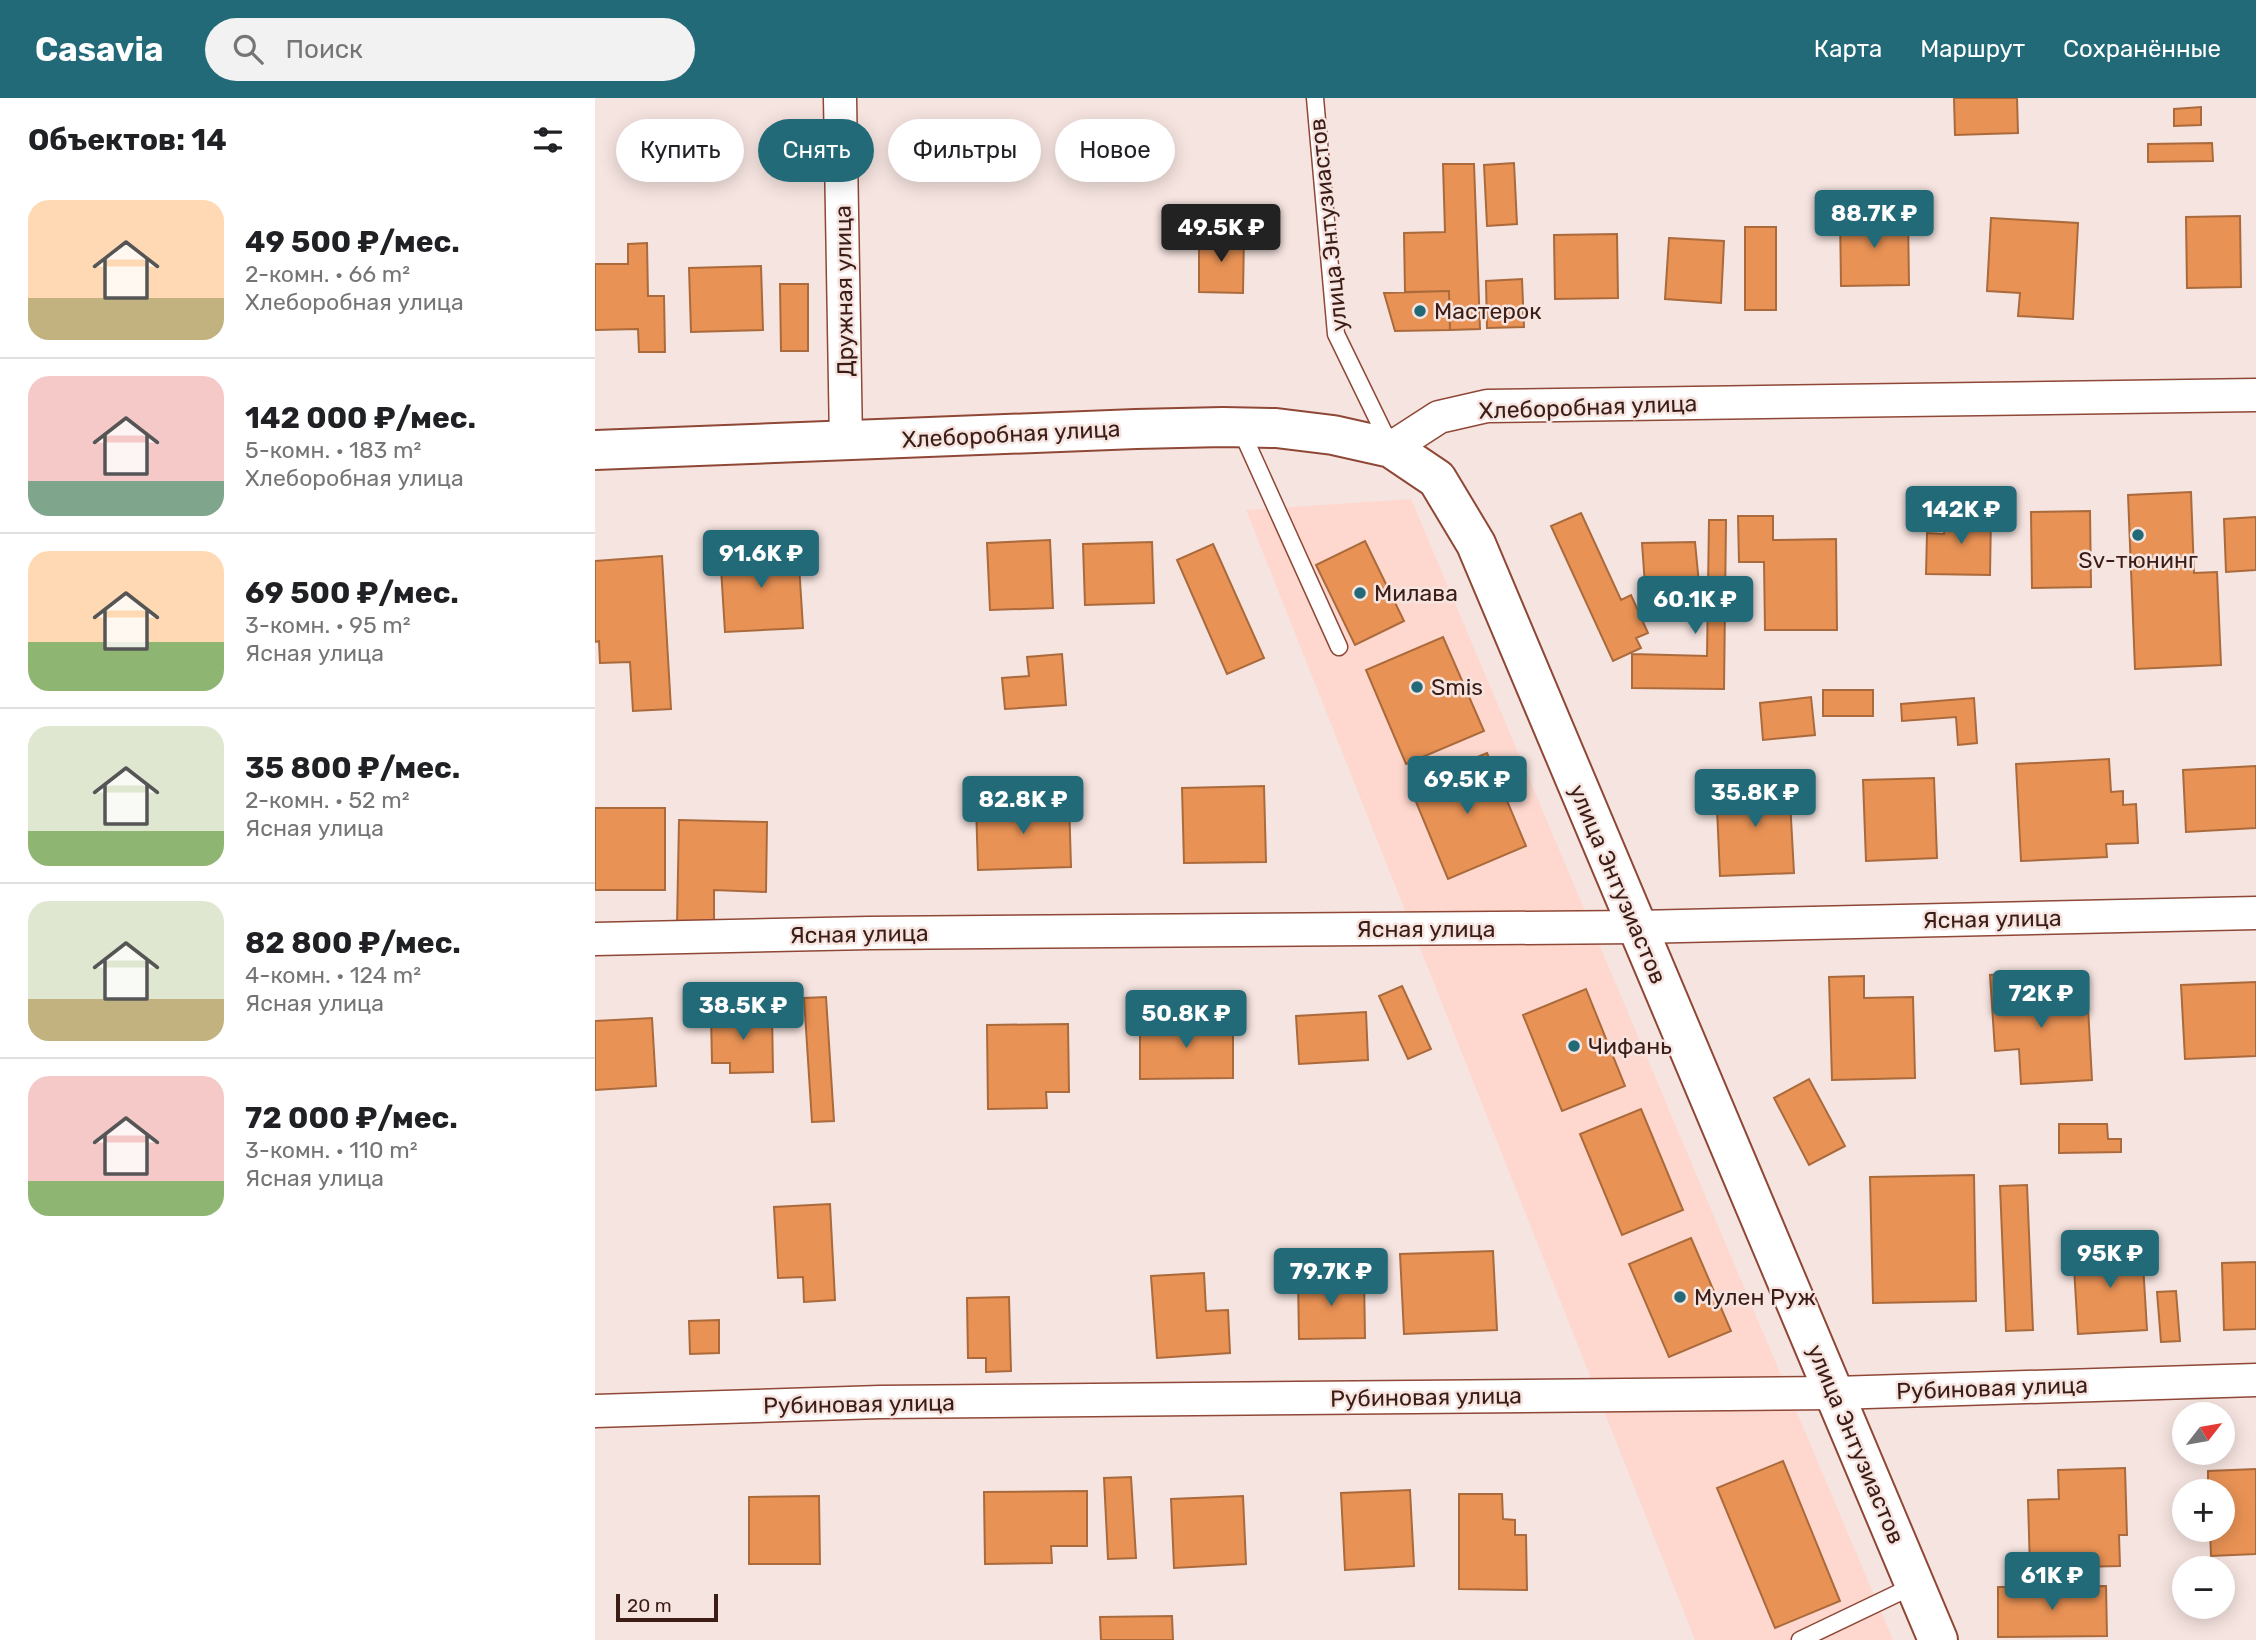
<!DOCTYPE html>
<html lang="ru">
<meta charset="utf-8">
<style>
body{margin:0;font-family:Rubik,sans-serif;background:#f2f2f2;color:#202124;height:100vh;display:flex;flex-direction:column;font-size:26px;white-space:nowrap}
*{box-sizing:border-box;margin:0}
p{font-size:23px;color:#757577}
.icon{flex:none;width:38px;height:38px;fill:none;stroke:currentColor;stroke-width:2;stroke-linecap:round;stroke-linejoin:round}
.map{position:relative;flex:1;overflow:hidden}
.side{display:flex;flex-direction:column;background:#fff;width:595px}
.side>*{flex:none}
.guide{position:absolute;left:21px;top:21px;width:665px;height:63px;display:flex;gap:14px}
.needle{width:46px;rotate:59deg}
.fabs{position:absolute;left:1577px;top:1304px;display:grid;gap:14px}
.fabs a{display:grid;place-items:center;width:63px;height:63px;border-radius:50%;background:#fff;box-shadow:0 4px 18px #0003;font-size:35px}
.scale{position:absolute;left:21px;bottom:18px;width:102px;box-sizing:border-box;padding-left:7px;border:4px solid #3c1d16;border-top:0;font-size:19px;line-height:24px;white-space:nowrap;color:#3c1d16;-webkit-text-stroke:5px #f6e4e0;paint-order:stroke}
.price{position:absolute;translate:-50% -60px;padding:0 16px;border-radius:7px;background:#236a79;color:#fff;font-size:23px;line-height:46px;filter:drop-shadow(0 2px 4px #0008)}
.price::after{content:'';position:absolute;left:50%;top:42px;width:21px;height:16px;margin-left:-10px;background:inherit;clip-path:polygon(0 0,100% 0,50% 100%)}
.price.active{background:#222;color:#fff}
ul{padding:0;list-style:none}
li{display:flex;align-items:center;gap:21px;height:175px;padding:0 28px}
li+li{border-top:2px solid #e0e0e0}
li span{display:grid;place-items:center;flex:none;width:196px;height:140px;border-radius:21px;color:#555}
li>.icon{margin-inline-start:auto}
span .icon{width:84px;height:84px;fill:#fffc;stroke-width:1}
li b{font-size:30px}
h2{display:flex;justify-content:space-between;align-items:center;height:84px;padding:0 28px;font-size:30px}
.tag{padding:0 24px;border-radius:32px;background:#fff;box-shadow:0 4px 18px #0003;font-size:24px;line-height:63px}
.tag.active{background:#236a79;color:#fff}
header{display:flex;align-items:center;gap:42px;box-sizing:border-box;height:98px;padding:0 35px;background:#236a79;color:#fff}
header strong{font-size:33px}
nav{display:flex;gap:38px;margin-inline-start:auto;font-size:24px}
.search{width:490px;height:63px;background:#f2f2f2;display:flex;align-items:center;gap:18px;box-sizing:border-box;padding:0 24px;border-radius:38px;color:#757577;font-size:26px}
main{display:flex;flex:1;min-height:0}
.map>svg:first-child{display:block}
.built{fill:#fed8ce}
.building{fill:#e99255;stroke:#aa6a3c;stroke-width:2}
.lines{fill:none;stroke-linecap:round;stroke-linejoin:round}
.lane-casing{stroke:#8f4736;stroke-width:19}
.street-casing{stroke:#8f4736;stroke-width:35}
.secondary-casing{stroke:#8f4736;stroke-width:42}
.lane{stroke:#fff;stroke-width:16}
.street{stroke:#fff;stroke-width:32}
.secondary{stroke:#fff;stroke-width:38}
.poi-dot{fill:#236a79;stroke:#f6e4e0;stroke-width:2.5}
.labels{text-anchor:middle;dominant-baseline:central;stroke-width:5;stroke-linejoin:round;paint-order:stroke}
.street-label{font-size:23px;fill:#3c1d16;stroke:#f6e4e0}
.poi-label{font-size:23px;fill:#3c1d16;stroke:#f6e4e0;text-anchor:start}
</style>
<header>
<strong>Casavia</strong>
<div class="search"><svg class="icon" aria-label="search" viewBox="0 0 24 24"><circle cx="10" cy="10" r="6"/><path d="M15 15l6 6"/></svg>Поиск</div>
<nav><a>Карта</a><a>Маршрут</a><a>Сохранённые</a></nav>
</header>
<main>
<section class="side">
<h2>Объектов: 14<svg class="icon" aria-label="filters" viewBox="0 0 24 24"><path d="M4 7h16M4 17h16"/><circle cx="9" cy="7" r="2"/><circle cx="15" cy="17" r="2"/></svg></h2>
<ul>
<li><span style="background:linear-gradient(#ffd9b3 70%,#c2b280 0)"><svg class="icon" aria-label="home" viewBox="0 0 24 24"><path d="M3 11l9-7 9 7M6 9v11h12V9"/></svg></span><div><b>49 500 ₽/мес.</b><p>2-комн. · 66 m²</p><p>Хлеборобная улица</p></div></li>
<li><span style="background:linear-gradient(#f6c9c9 75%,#7fa58c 0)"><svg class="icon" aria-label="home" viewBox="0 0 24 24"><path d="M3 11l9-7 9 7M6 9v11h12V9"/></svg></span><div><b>142 000 ₽/мес.</b><p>5-комн. · 183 m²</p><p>Хлеборобная улица</p></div></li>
<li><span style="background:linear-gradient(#ffd9b3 65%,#8fb573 0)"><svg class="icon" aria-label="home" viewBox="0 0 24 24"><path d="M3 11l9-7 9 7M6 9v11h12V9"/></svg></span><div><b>69 500 ₽/мес.</b><p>3-комн. · 95 m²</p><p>Ясная улица</p></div></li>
<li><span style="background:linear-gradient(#dfe7d0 75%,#8fb573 0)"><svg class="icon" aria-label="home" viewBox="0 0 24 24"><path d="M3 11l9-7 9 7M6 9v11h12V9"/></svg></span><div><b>35 800 ₽/мес.</b><p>2-комн. · 52 m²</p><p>Ясная улица</p></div></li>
<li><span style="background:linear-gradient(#dfe7d0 70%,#c2b280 0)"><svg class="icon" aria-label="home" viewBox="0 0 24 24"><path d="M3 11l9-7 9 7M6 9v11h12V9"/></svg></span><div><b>82 800 ₽/мес.</b><p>4-комн. · 124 m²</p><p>Ясная улица</p></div></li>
<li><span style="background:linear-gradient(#f6c9c9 75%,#8fb573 0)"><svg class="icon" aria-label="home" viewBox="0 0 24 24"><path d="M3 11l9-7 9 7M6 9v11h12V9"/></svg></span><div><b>72 000 ₽/мес.</b><p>3-комн. · 110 m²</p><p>Ясная улица</p></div></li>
</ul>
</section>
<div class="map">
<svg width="1661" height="1542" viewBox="0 0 1661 1542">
<rect width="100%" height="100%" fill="#f6e4e0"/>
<!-- built -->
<path class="built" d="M 816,401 L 1298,1542 L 1100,1542 L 651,412 Z"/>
<!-- building -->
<path class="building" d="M 1359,0 L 1422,0 L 1423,35 L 1360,37 Z
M 1606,9 L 1606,27 L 1579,28 L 1579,11 Z
M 1617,45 L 1618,63 L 1553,64 L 1553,46 Z
M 919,65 L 922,126 L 892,128 L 889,67 Z
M 848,66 L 879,66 L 885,231 L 855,232 L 854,193 L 810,194 L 809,135 L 850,134 Z
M 1245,116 L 1313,116 L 1314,187 L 1246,188 Z
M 1645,118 L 1646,189 L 1592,190 L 1591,119 Z
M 1396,120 L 1483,125 L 1478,221 L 1423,218 L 1425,195 L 1392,193 Z
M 1150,129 L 1181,129 L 1181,212 L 1150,212 Z
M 1022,136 L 1023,200 L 960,201 L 959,137 Z
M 604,137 L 649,137 L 648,195 L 604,194 Z
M 1074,140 L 1129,143 L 1126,205 L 1070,201 Z
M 52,145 L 53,198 L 69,198 L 70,254 L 44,254 L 43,231 L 0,232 L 0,166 L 33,166 L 33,146 Z
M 166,168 L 168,232 L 96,234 L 94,170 Z
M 927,181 L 929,229 L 892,230 L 891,183 Z
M 185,186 L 213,186 L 213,253 L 186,253 Z
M 854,193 L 855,232 L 800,233 L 789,195 Z
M 1596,394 L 1599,475 L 1622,474 L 1626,567 L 1540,571 L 1533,397 Z
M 1495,413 L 1496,489 L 1437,490 L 1436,414 Z
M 986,415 L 1026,502 L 1036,497 L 1053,535 L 1041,540 L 1046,550 L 1018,563 L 956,428 Z
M 1350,416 L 1396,417 L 1395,477 L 1331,476 L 1332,435 L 1349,436 Z
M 1143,418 L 1178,418 L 1178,442 L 1241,441 L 1242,532 L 1170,532 L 1169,464 L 1144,464 Z
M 1661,419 L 1661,472 L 1631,474 L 1629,421 Z
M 1114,422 L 1131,422 L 1129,591 L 1037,590 L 1037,556 L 1112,558 Z
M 455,442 L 458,510 L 395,512 L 392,445 Z
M 770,443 L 809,523 L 760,547 L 721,467 Z
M 557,444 L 559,505 L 490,507 L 488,446 Z
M 1100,444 L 1106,507 L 1052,515 L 1047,445 Z
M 618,446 L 669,560 L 632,576 L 582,462 Z
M 203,451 L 208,530 L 130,534 L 125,455 Z
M 67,458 L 76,611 L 38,613 L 35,564 L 5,565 L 4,543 L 0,544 L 0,463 Z
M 848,539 L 889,633 L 811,666 L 771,572 Z
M 467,556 L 471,607 L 410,611 L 407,580 L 434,578 L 432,559 Z
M 1228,592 L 1278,592 L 1278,618 L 1228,618 Z
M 1216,599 L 1220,637 L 1168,642 L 1165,605 Z
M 1379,600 L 1382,645 L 1363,647 L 1361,619 L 1307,623 L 1306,606 Z
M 892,655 L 931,748 L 853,781 L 814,687 Z
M 1514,661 L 1516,694 L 1528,693 L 1528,707 L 1541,706 L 1543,745 L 1511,746 L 1512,759 L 1426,763 L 1421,666 Z
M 1661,668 L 1661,730 L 1591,734 L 1588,672 Z
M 1339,680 L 1342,760 L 1271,763 L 1268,682 Z
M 1194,684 L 1199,775 L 1125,778 L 1121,688 Z
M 669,688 L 671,764 L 589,765 L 587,690 Z
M 474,703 L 476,769 L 383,772 L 381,706 Z
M 0,710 L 70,710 L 70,792 L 0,792 Z
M 84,722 L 172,724 L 171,794 L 119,792 L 119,829 L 82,828 Z
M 1442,874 L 1444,893 L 1474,891 L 1475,910 L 1493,909 L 1497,982 L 1426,986 L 1424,951 L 1400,953 L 1395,877 Z
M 1269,878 L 1269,900 L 1318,899 L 1320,980 L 1237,982 L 1234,879 Z
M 1661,884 L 1661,958 L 1590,961 L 1586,887 Z
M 807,888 L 836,951 L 813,961 L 784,898 Z
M 991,891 L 1030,988 L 967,1013 L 928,917 Z
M 231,899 L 239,1023 L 217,1024 L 209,900 Z
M 771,914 L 773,962 L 704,966 L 701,918 Z
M 177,915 L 178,974 L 135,975 L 135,965 L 117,965 L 116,916 Z
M 57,920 L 61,988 L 0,992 L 0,923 Z
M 545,924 L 638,924 L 638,980 L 545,981 Z
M 473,926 L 474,994 L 451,994 L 452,1010 L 393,1011 L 392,927 Z
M 1214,981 L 1250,1048 L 1214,1067 L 1179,1000 Z
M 1046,1011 L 1088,1112 L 1027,1137 L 985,1036 Z
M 1464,1026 L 1512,1026 L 1513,1041 L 1526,1041 L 1526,1054 L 1464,1055 Z
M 1379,1077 L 1381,1203 L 1278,1205 L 1275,1079 Z
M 1432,1087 L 1438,1232 L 1411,1233 L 1405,1088 Z
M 235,1106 L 240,1202 L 209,1204 L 208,1179 L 183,1180 L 179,1109 Z
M 1096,1140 L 1136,1233 L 1074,1259 L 1034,1166 Z
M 1547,1149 L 1552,1232 L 1483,1236 L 1478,1153 Z
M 898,1153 L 902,1232 L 809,1236 L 805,1156 Z
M 1661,1164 L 1661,1231 L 1629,1232 L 1627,1165 Z
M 609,1175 L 611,1213 L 633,1212 L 635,1255 L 562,1260 L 556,1178 Z
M 769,1180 L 770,1240 L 704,1241 L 703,1181 Z
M 1581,1193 L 1585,1243 L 1566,1244 L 1562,1194 Z
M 414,1199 L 416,1273 L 391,1274 L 391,1260 L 373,1260 L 372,1200 Z
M 124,1222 L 124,1255 L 95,1256 L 94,1223 Z
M 1188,1363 L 1245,1503 L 1180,1530 L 1122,1390 Z
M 1530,1370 L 1532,1437 L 1524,1437 L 1525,1468 L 1435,1470 L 1433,1402 L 1464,1401 L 1463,1372 Z
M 1661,1371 L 1661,1456 L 1616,1458 L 1615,1432 L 1628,1432 L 1628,1393 L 1613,1393 L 1613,1373 Z
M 536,1379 L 541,1460 L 513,1461 L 509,1380 Z
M 815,1392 L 819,1468 L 750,1472 L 746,1395 Z
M 492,1393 L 492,1448 L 456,1448 L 457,1465 L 390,1466 L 389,1394 Z
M 864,1396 L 907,1396 L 908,1421 L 920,1422 L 920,1437 L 931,1437 L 932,1492 L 864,1491 Z
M 224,1398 L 225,1466 L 154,1466 L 154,1399 Z
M 648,1398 L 651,1466 L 579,1470 L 576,1401 Z
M 1511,1488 L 1512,1538 L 1403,1539 L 1403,1489 Z
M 577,1518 L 578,1542 L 506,1542 L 505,1519 Z"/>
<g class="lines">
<!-- lane casing -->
<g class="lane-casing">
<path id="lane" d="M 720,0 L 741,236 L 794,345
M 645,330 L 744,549
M 1205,1542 L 1320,1487"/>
</g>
<!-- street casing -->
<g class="street-casing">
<path id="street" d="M 245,0 L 251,344
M 796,350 L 844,319 L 892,308 L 1661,297
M 0,841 L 274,835 L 1042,829 L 1661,815
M 0,1313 L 285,1304 L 1240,1295 L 1661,1282"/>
</g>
<!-- secondary casing -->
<g class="secondary-casing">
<path id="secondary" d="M 0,352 L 541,331 L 628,329 L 681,330 L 738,337 L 796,350 L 842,381 L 881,446 L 1343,1542"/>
</g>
<!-- lane -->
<use href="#lane" class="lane"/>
<!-- street -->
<use href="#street" class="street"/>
<!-- secondary -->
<use href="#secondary" class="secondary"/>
</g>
<!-- markers -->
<g class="poi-dot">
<circle cx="825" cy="213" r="7"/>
<circle cx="1543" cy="437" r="7"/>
<circle cx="765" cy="495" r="7"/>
<circle cx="822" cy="589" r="7"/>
<circle cx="979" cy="948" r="7"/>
<circle cx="1085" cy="1199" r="7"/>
</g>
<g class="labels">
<!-- street labels -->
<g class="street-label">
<text transform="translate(733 127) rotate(-96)">улица Энтузиастов</text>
<text transform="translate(249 193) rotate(-91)">Дружная улица</text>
<text transform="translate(993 309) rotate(-2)">Хлеборобная улица</text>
<text transform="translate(416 336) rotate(-3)">Хлеборобная улица</text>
<text transform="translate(1023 786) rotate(67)">улица Энтузиастов</text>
<text transform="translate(1397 821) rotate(-1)">Ясная улица</text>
<text x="831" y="831">Ясная улица</text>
<text transform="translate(264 836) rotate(-1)">Ясная улица</text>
<text transform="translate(1397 1290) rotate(-2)">Рубиновая улица</text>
<text transform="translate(831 1299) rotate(-1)">Рубиновая улица</text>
<text transform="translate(264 1306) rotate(-1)">Рубиновая улица</text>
<text transform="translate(1261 1346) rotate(67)">улица Энтузиастов</text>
</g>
<!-- poi labels -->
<g class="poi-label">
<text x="839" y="213">Мастерок</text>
<text x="1543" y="462" text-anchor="middle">Sv-тюнинг</text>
<text x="779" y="495">Милава</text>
<text x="836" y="589">Smis</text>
<text x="993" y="948">Чифань</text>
<text x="1099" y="1199">Мулен Руж</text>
</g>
</g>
</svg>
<div class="fabs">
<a><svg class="needle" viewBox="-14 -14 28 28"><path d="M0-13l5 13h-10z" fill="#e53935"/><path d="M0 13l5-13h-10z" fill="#757577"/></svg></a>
<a>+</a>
<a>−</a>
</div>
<div class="scale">20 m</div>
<b class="price" style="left:1279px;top:152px">88.7K ₽</b>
<b class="price active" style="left:626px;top:166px">49.5K ₽</b>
<b class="price" style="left:1366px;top:448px">142K ₽</b>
<b class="price" style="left:166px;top:492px">91.6K ₽</b>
<b class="price" style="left:1100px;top:538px">60.1K ₽</b>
<b class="price" style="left:872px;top:718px">69.5K ₽</b>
<b class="price" style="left:1160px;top:731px">35.8K ₽</b>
<b class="price" style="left:428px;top:738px">82.8K ₽</b>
<b class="price" style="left:1446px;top:932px">72K ₽</b>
<b class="price" style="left:148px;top:944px">38.5K ₽</b>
<b class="price" style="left:591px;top:952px">50.8K ₽</b>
<b class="price" style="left:1515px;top:1192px">95K ₽</b>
<b class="price" style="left:736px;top:1210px">79.7K ₽</b>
<b class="price" style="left:1457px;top:1514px">61K ₽</b>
<div class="guide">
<a class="tag">Купить</a>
<a class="tag active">Снять</a>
<a class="tag">Фильтры</a>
<a class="tag">Новое</a>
</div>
</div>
</main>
